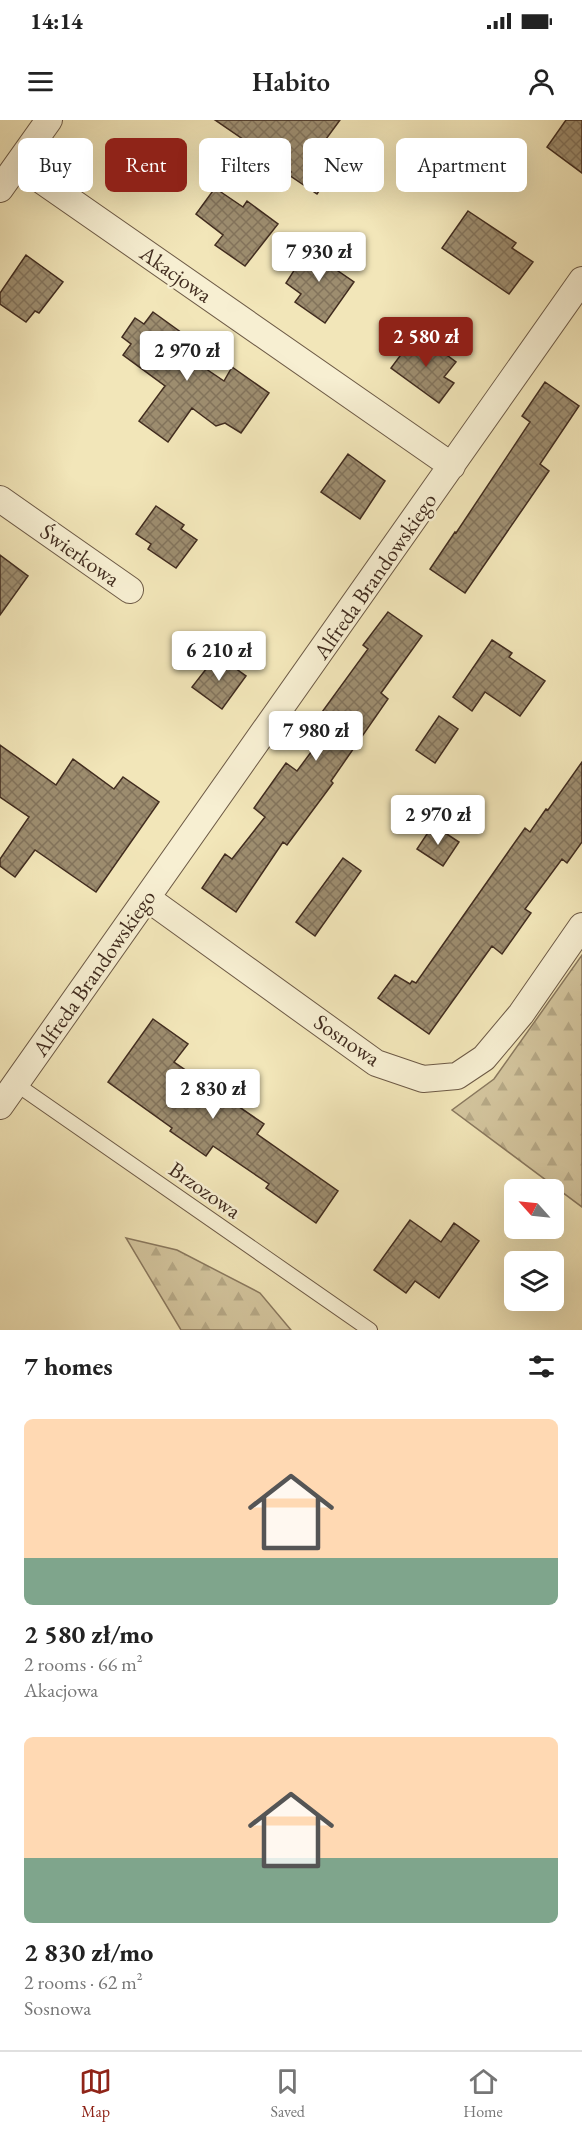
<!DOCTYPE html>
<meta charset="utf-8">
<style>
body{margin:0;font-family:"EB Garamond",serif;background:#f6f6f6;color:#222;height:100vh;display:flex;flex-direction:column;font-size:22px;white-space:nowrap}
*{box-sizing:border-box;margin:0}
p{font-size:20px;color:#767676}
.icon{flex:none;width:33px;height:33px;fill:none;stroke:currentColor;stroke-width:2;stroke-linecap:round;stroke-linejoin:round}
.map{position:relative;height:1210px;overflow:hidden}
.details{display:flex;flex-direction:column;background:#fff;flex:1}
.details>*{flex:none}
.top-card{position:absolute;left:18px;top:18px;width:546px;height:54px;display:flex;gap:12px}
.needle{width:39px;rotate:297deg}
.tools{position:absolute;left:504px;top:1059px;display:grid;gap:12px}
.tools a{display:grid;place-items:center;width:60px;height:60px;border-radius:9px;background:#fff;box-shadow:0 6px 24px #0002;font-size:30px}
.price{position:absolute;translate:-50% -51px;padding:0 14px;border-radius:6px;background:#fff;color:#222;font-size:20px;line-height:39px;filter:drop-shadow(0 2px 3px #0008)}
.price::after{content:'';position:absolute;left:50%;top:36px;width:18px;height:14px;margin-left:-9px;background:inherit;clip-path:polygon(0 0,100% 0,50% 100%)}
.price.selected{background:#8f2418;color:#fff}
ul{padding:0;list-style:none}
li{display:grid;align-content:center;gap:12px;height:318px;padding:0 24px}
li span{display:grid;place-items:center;height:186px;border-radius:9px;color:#555}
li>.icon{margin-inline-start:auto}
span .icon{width:108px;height:108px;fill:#fffc;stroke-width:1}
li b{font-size:26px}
h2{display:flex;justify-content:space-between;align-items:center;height:72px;padding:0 24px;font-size:26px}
.tag{padding:0 21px;border-radius:9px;background:#fff;box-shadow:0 6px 24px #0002;font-size:21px;line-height:54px}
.tag.selected{background:#8f2418;color:#fff}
.status{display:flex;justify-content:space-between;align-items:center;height:42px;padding:0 30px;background:#fff;direction:ltr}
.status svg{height:16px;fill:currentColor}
header{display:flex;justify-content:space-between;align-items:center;height:78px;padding:0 24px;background:#fff;font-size:27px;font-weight:600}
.dock{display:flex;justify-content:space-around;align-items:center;height:84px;border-top:2px solid #e0e0e0;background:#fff;font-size:16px;color:#767676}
.dock a{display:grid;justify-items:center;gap:3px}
.dock .selected{color:#8f2418}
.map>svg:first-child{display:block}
.forest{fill:url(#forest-firs);stroke:#8a795f;stroke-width:1.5}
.building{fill:url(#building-cross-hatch);stroke:#412c1f;stroke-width:1.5}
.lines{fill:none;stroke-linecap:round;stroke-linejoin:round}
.service-casing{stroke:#6d5a46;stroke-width:16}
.minor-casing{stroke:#6d5a46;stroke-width:28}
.service{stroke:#f7efd2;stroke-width:14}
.minor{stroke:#f7efd2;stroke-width:26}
.labels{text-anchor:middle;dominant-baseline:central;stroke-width:5;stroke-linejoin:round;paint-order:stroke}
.street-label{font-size:22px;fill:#412c1f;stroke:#f7efd2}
</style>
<div class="status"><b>14:14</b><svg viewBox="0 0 49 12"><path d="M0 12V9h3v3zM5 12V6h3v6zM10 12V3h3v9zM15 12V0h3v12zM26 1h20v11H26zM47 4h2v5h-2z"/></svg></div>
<header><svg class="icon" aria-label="menu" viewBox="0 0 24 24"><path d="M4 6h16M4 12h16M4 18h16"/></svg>Habito<svg class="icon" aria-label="person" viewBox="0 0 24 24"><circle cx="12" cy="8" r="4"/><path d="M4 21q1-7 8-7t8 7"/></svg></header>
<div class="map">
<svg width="582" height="1210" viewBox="0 0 582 1210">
<defs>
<pattern id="forest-firs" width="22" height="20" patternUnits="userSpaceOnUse" patternTransform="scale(1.5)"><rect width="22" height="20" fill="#d4c69f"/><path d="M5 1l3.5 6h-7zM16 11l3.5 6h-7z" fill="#b7aa88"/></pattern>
<pattern id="building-cross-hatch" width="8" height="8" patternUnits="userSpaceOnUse" patternTransform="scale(1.5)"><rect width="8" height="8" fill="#9d8d6f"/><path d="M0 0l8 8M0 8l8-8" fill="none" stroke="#82735b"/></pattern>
</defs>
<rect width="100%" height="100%" fill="#f2e6b9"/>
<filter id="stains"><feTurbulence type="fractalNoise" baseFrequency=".00333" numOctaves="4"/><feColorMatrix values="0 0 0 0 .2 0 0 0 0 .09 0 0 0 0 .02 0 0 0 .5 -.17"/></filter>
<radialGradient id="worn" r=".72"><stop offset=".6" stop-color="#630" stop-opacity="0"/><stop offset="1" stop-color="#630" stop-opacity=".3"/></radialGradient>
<!-- forest -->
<path class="forest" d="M 582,835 L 582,1087 L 452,990 L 494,959 Z
M 126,1118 L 177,1130 L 260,1173 L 291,1210 L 181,1210 Z"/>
<!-- building -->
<path class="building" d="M 215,0 L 340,0 L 312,38 L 332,52 L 317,74 L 289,55 L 291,52 Z
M 566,0 L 582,0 L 582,53 L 547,27 Z
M 215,68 L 243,87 L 247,81 L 278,104 L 245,146 L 215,125 L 223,115 L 196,94 Z
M 468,91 L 516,123 L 512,128 L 533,142 L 509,174 L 442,128 Z
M 313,121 L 334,136 L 328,144 L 354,162 L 325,203 L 295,182 L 301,174 L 286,163 Z
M 26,135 L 63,162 L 39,193 L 35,191 L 26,202 L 0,184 L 0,173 Z
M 153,192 L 193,221 L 184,234 L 224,261 L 232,247 L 269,273 L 241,313 L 225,303 L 216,306 L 192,288 L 168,322 L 139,301 L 165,266 L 123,235 L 131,224 L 122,217 L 135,198 L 144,204 Z
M 417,213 L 456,242 L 444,257 L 454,263 L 439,283 L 391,248 Z
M 545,262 L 579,286 L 540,344 L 549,351 L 465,473 L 430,449 L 455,412 L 456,413 L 530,302 L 522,296 Z
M 348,334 L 385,361 L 360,399 L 321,372 Z
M 156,386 L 184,405 L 181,409 L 197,420 L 176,448 L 148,429 L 151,424 L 136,414 Z
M 0,435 L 28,456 L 0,495 Z
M 388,492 L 422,516 L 381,573 L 388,579 L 331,661 L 333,663 L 287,725 L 283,722 L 236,792 L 202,768 L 225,734 L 232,739 L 265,697 L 254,688 L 286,643 L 297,651 L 326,612 L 314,603 L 368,529 L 363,525 Z
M 492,520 L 512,533 L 509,537 L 545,561 L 520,596 L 485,572 L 472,591 L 453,577 Z
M 217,535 L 246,556 L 222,589 L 192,567 Z
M 439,596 L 458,609 L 435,643 L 416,630 Z
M 0,625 L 56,665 L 73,639 L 114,669 L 123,657 L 159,682 L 96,772 L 35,730 L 15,757 L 0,746 L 0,739 L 29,697 L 0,677 Z
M 582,642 L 582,722 L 567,743 L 562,739 L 525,789 L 531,793 L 502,834 L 492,826 L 429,914 L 378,878 L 395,855 L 410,864 L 412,861 L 416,863 L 525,708 L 530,712 L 546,689 L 548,690 Z
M 433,705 L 459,722 L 443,746 L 417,729 Z
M 343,738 L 361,751 L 315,816 L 296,802 Z
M 153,899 L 188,924 L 174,942 L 264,1004 L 257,1014 L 338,1071 L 316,1103 L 266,1068 L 269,1064 L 213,1026 L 206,1036 L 170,1011 L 172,1008 L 108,962 Z
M 410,1100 L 441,1122 L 454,1103 L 479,1121 L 439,1178 L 415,1161 L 406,1173 L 374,1150 Z"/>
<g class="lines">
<!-- service casing -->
<g class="service-casing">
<path id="service" d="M 16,964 L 370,1210"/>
</g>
<!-- minor casing -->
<g class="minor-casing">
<path id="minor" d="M 18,44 L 452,346
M 0,69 L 49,0
M 0,379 L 130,470
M 147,778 L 376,943 L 423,959 L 457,956 L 484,938 L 521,894 L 582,806
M 0,986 L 582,160"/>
</g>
<!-- service -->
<use href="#service" class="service"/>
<!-- minor -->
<use href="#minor" class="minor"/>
</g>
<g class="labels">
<!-- street labels -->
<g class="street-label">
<text transform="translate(176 154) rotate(35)">Akacjowa</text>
<text transform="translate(80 435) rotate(35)">Świerkowa</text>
<text transform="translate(375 456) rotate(-55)">Alfreda Brandowskiego</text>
<text transform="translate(94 853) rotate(-55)">Alfreda Brandowskiego</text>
<text transform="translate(347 920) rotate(34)">Sosnowa</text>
<text transform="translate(205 1070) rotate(35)">Brzozowa</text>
</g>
</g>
<rect width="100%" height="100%" filter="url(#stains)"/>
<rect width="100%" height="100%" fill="url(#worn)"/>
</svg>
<div class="tools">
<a><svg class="needle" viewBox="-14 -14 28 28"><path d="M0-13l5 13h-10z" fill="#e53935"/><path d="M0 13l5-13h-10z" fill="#767676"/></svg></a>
<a><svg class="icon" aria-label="layers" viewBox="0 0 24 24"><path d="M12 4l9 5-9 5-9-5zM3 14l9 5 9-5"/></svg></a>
</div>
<b class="price" style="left:319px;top:163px">7 930 zł</b>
<b class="price selected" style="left:426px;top:248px">2 580 zł</b>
<b class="price" style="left:187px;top:262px">2 970 zł</b>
<b class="price" style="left:219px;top:562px">6 210 zł</b>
<b class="price" style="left:316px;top:642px">7 980 zł</b>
<b class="price" style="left:438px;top:726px">2 970 zł</b>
<b class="price" style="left:213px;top:1000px">2 830 zł</b>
<div class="top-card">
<a class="tag">Buy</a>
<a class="tag selected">Rent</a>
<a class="tag">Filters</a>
<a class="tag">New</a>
<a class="tag">Apartment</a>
</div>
</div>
<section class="details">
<h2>7 homes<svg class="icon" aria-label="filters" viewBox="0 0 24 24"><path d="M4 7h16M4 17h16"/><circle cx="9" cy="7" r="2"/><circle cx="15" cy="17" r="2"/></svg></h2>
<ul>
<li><span style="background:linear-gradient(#ffd9b3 75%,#7fa58c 0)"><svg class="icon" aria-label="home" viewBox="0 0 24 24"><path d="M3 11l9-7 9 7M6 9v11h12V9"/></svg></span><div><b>2 580 zł/mo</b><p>2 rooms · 66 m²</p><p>Akacjowa</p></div></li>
<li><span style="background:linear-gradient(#ffd9b3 65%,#7fa58c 0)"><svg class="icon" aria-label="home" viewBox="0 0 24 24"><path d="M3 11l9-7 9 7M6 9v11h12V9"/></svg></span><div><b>2 830 zł/mo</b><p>2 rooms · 62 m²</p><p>Sosnowa</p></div></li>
</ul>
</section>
<nav class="dock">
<a class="selected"><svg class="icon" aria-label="map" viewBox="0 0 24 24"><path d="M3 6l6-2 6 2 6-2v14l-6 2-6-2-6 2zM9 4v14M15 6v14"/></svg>Map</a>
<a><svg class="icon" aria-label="saved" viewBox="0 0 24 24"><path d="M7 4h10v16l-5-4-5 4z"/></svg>Saved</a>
<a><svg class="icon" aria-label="home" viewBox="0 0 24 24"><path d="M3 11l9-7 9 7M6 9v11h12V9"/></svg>Home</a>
</nav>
